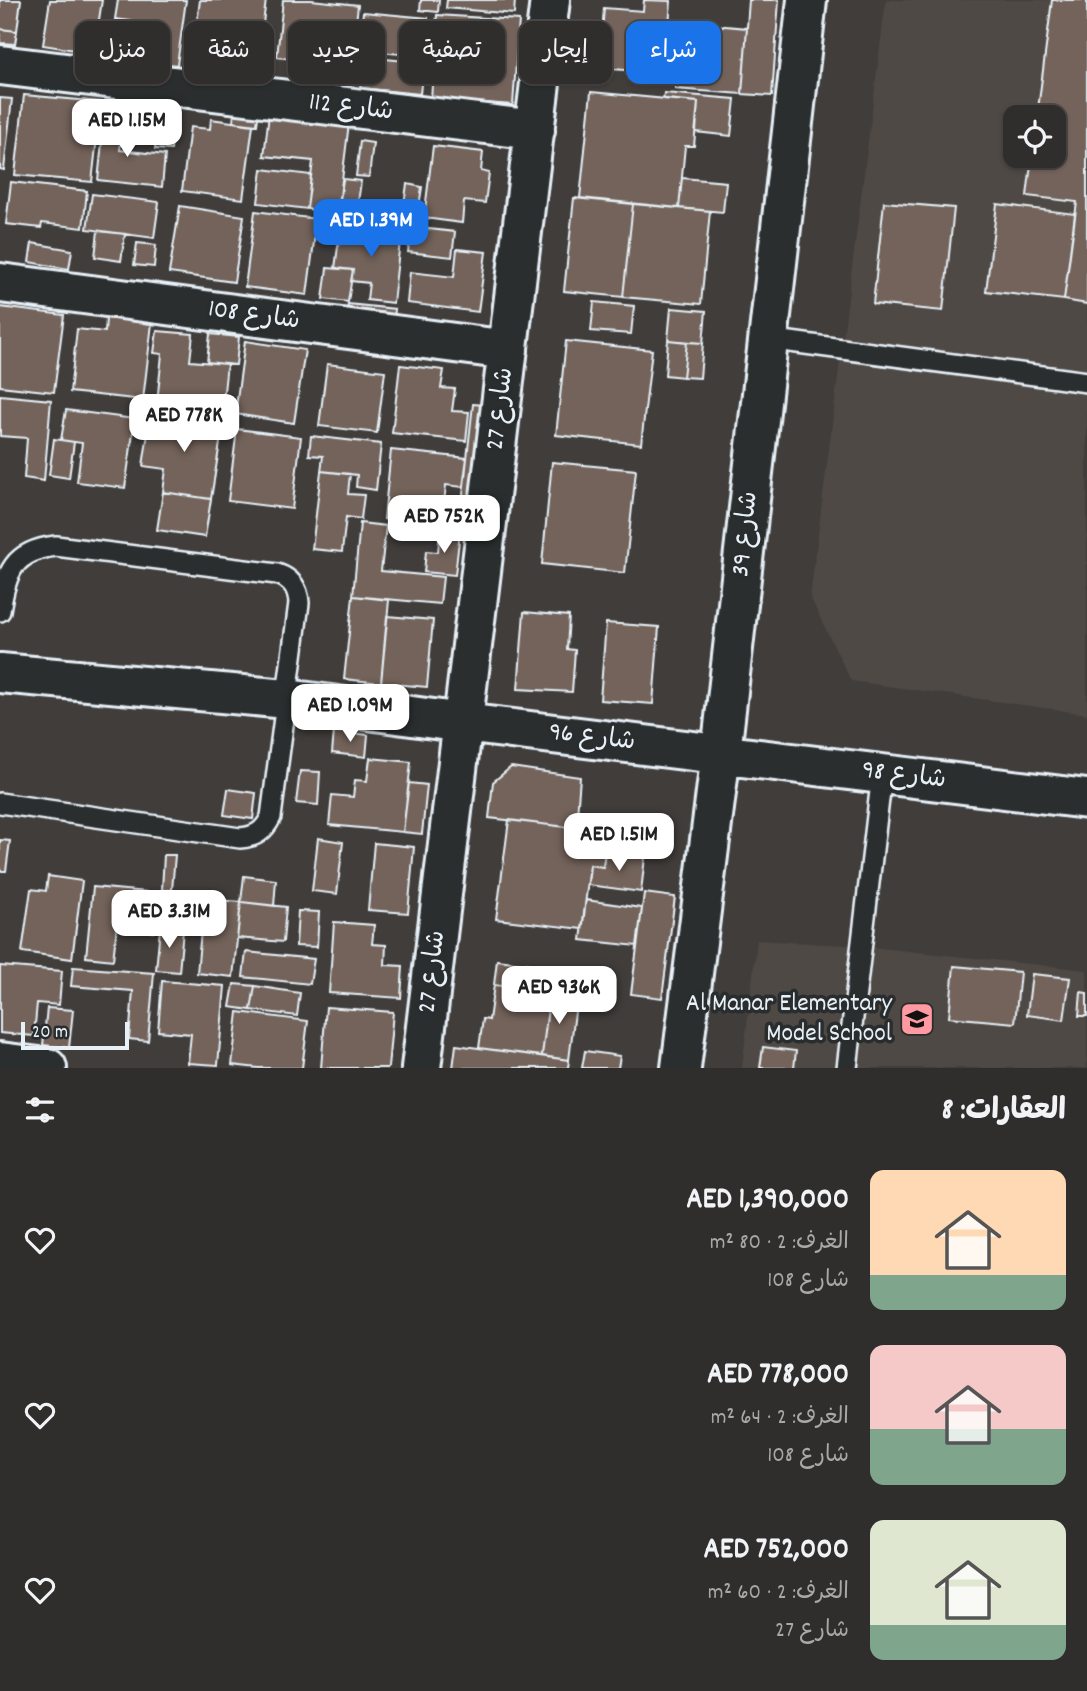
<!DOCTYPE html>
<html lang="ar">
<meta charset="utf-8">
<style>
body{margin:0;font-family:Dekko,"Playpen Sans Arabic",sans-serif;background:#3c3a38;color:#f1f3f6;direction:rtl;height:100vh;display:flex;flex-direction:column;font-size:26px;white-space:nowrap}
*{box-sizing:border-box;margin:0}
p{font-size:23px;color:#a8a8a9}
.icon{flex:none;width:38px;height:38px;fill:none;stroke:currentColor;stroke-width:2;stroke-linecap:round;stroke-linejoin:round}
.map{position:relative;height:1068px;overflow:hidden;direction:ltr}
.details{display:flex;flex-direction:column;background:#302e2c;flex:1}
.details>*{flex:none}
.banner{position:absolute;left:21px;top:21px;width:700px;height:63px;direction:rtl;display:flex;gap:14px}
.fabs{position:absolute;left:1003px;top:105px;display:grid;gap:14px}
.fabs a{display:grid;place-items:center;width:63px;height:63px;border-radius:14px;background:#302e2c;box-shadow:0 2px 5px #0004,0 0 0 2px #4b4a48;font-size:35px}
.scale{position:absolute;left:21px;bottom:18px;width:108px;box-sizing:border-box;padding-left:7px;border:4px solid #e8f1f8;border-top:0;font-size:19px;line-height:24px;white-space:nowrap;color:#e8f1f8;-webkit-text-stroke:5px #2a2d2e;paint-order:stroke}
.price{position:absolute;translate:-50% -60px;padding:0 16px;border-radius:14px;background:#fff;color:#222;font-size:23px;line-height:46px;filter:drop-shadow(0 2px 4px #0008)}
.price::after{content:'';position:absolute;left:50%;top:42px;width:21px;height:16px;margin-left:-10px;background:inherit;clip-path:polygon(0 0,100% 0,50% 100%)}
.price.on{background:#1a73e8;color:#fff}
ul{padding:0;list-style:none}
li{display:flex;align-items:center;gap:21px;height:175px;padding:0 21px}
li span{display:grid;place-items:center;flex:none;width:196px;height:140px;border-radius:14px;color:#555}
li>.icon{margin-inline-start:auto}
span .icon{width:84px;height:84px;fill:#fffc;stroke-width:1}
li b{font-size:30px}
h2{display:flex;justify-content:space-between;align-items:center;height:84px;padding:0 21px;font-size:30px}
.pill{padding:0 24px;border-radius:14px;background:#302e2c;box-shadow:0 2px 5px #0004,0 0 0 2px #4b4a48;font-size:24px;line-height:63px}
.pill.on{background:#1a73e8;color:#fff}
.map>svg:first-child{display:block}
.built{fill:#4f4844;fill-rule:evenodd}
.building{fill:#73635a;stroke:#e8f1f8;stroke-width:2}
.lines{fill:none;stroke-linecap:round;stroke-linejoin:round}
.service-casing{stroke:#e8f1f8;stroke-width:24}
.minor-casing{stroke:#e8f1f8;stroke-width:44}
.service{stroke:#2a2d2e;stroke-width:19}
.minor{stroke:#2a2d2e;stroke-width:38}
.labels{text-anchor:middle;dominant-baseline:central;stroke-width:7;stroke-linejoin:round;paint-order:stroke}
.street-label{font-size:26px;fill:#e8f1f8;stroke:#2a2d2e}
.poi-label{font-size:26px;fill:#e8f1f8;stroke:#2a2d2e;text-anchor:end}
</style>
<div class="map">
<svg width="1087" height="1068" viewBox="0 0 1087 1068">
<rect width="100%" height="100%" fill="#403d3b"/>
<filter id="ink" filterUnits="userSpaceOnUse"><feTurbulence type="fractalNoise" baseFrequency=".0143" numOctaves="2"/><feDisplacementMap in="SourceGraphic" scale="14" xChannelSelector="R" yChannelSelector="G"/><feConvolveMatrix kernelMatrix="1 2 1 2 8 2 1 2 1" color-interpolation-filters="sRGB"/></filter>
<g filter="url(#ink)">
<!-- built -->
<path class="built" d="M 886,0 L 1087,0 L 1087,714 L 851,681 L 810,597 ZM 1015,117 L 1054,117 L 1054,156 L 1015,156 Z
M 757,940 L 862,946 L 1087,970 L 1087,1068 L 742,1068 Z"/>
<!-- building -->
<path class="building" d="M 0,0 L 21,0 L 17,31 L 0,29 Z
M 50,0 L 102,0 L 94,53 L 43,45 Z
M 118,0 L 186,0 L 177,65 L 142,61 L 148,23 L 115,19 Z
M 200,0 L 266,0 L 256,78 L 191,70 Z
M 283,0 L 311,0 L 358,5 L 349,82 L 327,80 L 329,63 L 277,57 Z
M 421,0 L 439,0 L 438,12 L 420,10 Z
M 447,0 L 515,0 L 514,14 L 446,8 Z
M 644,0 L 671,1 L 665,73 L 599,68 L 604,8 L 643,11 Z
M 749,0 L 779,0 L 772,96 L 742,94 Z
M 1052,0 L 1087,0 L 1087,304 L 1064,300 L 1077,202 L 1027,196 L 1032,156 L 1054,156 L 1054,117 L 1037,117 Z
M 363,12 L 428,18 L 426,39 L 401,36 L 400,54 L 359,50 Z
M 437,15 L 519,20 L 513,105 L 431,99 Z
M 115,19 L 148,23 L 142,61 L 110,56 Z
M 714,25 L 747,28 L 742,94 L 675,89 L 678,57 L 712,60 Z
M 0,29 L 17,31 L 15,44 L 0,43 Z
M 408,37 L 426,39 L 420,94 L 360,88 L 364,57 L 406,61 Z
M 305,60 L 319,61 L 317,80 L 304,79 Z
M 591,92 L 698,102 L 694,146 L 685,146 L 679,208 L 580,198 Z
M 664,93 L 735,99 L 731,136 L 696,132 L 698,102 L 663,99 Z
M 24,95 L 101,102 L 92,182 L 15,175 Z
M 0,98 L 12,99 L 4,170 L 0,169 Z
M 235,107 L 259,110 L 257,125 L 233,122 Z
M 159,114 L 175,116 L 171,150 L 155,149 Z
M 269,114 L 349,123 L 338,213 L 307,209 L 313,161 L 264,156 Z
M 105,115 L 124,117 L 120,150 L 165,155 L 162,187 L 98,180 Z
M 211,119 L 253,125 L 243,199 L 182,191 L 190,127 L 210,129 Z
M 360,141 L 373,143 L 369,177 L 356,176 Z
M 433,146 L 483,152 L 481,171 L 489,173 L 485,203 L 464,201 L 462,223 L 424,218 Z
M 262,169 L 311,175 L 307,209 L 258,203 Z
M 682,178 L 726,182 L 723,212 L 679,208 Z
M 343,179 L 361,181 L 357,210 L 339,208 Z
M 11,182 L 87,191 L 83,228 L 42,223 L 41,228 L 6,224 Z
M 407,184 L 422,187 L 416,226 L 380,220 L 383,208 L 403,211 Z
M 92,194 L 159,202 L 154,238 L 87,229 Z
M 574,198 L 633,204 L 623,297 L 564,291 Z
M 884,202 L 954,208 L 943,311 L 873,304 Z
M 633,204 L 710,211 L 701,304 L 623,297 Z
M 997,204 L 1075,214 L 1064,300 L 986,291 Z
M 180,206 L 244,216 L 234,282 L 169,273 Z
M 255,211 L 317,219 L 307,295 L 245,287 Z
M 341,225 L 401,233 L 393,303 L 367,300 L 369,283 L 351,281 L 353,270 L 335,268 Z
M 411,227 L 455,232 L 452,257 L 408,252 Z
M 98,231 L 125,234 L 121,261 L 95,257 Z
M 32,243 L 72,250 L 69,269 L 29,262 Z
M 137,243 L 156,245 L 154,267 L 134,265 Z
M 457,249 L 486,252 L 478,312 L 407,303 L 410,272 L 454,277 Z
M 327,268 L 353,270 L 348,302 L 323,299 Z
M 594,302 L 634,306 L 631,334 L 591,331 Z
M 348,304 L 395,309 L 394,319 L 347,314 Z
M 0,307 L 64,315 L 54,392 L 0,386 Z
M 671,308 L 706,311 L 703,343 L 668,340 Z
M 106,318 L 152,323 L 143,400 L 70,392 L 77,329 L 105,332 Z
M 157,331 L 193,334 L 190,361 L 227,364 L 222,410 L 157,403 L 162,354 L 154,353 Z
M 210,334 L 239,337 L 236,365 L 207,362 Z
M 668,340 L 687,342 L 683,377 L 665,375 Z
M 245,341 L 305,350 L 294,423 L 235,414 Z
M 566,341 L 652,350 L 641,444 L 556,435 Z
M 687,342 L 703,343 L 700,378 L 683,377 Z
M 327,364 L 385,371 L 377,433 L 319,426 Z
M 400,365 L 444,370 L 441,388 L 455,389 L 452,411 L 469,412 L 466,441 L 392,433 Z
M 0,395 L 51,400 L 44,481 L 24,478 L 27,438 L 0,436 Z
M 473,404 L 494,406 L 482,507 L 462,504 Z
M 66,410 L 135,419 L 125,488 L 77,482 L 82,443 L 61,440 Z
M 151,413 L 223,424 L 211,499 L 163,492 L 166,469 L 143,466 Z
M 237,429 L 301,437 L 292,509 L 228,501 Z
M 311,436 L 381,444 L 376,490 L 356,487 L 357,475 L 321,471 L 323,456 L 309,455 Z
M 54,439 L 74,442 L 69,478 L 49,475 Z
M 391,450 L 467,458 L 463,487 L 446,485 L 444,503 L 432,501 L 430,524 L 384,519 Z
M 552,462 L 636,470 L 625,573 L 542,564 Z
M 321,471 L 350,474 L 348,494 L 364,495 L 361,519 L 346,517 L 342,552 L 312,549 Z
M 163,492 L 211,499 L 205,537 L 157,530 Z
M 432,501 L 456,504 L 454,527 L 430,524 Z
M 360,523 L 386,526 L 381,571 L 443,577 L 440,604 L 353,596 Z
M 440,530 L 460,532 L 455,575 L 424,572 L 426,551 L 438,552 Z
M 353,596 L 389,600 L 381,683 L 344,679 Z
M 524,612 L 569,616 L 567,649 L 575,650 L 572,692 L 518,689 Z
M 387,616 L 433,620 L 427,687 L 381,683 Z
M 606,623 L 659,627 L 653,704 L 600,700 Z
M 334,731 L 368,735 L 366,757 L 332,753 Z
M 370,758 L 411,762 L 403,832 L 329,825 L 332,795 L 353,797 L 355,780 L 367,781 Z
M 511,767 L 580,777 L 576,828 L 489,818 L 493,782 Z
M 300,771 L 320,772 L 318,805 L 296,803 Z
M 409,783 L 427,785 L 422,834 L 403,832 Z
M 228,789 L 256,793 L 253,819 L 224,815 Z
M 509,820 L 607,832 L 603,867 L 590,865 L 582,929 L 496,919 Z
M 318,838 L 343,842 L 337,894 L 312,891 Z
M 0,840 L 10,841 L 6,871 L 0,871 Z
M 374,843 L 414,847 L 408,913 L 368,910 Z
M 605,852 L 645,857 L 641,892 L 588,885 L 590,865 L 603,867 Z
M 164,855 L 175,855 L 172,890 L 162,890 Z
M 48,876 L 82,881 L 72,959 L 22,952 L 31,889 L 46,891 Z
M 244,876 L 276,880 L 274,906 L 241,902 Z
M 93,887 L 157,893 L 154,921 L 118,917 L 113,960 L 86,957 Z
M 644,893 L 675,897 L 662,998 L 631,994 Z
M 164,895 L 204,899 L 201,932 L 160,928 Z
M 204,899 L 241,902 L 233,977 L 197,973 Z
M 586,900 L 642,908 L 637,946 L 581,940 Z
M 241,902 L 286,907 L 283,942 L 237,938 Z
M 298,911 L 319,912 L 317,947 L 296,946 Z
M 143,920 L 154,921 L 153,932 L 142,930 Z
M 334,922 L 374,925 L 372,944 L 386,945 L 385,965 L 403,966 L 401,998 L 329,993 Z
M 160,928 L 183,930 L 179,972 L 156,970 Z
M 246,952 L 314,959 L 310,984 L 243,977 Z
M 497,960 L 581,970 L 577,996 L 494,985 Z
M 0,966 L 62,971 L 59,1005 L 37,1003 L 34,1036 L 0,1033 Z
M 954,966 L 1020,972 L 1015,1023 L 949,1017 Z
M 73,967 L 154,973 L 148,1041 L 129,1039 L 133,991 L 71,986 Z
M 1032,974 L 1070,978 L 1064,1020 L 1027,1015 Z
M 162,981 L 225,986 L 218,1065 L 188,1063 L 191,1034 L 158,1031 Z
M 234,984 L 255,986 L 251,1010 L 230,1007 Z
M 494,985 L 550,992 L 542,1056 L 479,1048 L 483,1019 L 489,1020 Z
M 255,986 L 300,993 L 297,1016 L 251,1010 Z
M 550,992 L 577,996 L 569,1060 L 542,1056 Z
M 1081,992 L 1087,993 L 1087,1016 L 1079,1016 Z
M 326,1007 L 393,1012 L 388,1068 L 321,1068 Z
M 47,1008 L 73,1010 L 69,1048 L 43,1045 Z
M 238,1012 L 308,1021 L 302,1068 L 258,1068 L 232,1065 Z
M 456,1045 L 569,1060 L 568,1068 L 453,1068 Z
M 763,1047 L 796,1051 L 794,1068 L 760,1068 Z
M 585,1051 L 620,1056 L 618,1068 L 582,1068 Z"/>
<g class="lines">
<!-- service casing -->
<g class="service-casing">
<path id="service" d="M 768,339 L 1087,382
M 0,611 C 6,572 13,551 56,546 L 277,574 C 292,579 298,588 299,603 L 271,817 C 264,831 256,837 240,838 L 0,803
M 847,1068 L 882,774"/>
</g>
<!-- minor casing -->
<g class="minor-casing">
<path id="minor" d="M 0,65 L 535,130
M 0,283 L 508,350
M 0,673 L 287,699 L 463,723 L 1087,799
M 0,1062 L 47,1068
M 421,1068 L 550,0
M 681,1068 L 721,753 L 807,0"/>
</g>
<!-- service -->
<use href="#service" class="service"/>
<!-- minor -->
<use href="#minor" class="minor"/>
</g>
</g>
<!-- icons -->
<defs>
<g id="school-square" transform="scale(1.75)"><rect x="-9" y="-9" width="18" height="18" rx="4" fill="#ff9aa2" stroke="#2a2d2e"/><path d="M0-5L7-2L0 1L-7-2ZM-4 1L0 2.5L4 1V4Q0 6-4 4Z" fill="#111"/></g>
</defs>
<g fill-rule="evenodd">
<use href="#school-square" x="917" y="1019"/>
</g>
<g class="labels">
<!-- street labels -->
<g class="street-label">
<text transform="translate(351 108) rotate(7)">شارع 112</text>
<text transform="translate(254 316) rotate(8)">شارع 108</text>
<text transform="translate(501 409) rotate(-83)">شارع 27</text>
<text transform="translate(746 534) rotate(-84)">شارع 39</text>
<text transform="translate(592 738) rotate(7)">شارع 96</text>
<text transform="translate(904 776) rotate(7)">شارع 98</text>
<text transform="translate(433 972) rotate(-83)">شارع 27</text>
</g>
<!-- poi labels -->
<g class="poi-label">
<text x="892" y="1004">Al Manar Elementary<tspan x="892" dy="30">Model School</tspan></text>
</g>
</g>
</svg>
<div class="fabs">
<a><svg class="icon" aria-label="locate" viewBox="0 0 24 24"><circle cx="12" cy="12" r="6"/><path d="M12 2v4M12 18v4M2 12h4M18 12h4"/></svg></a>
</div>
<div class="scale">20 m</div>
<b class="price" style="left:127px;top:159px">AED 1.15M</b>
<b class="price on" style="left:371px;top:259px">AED 1.39M</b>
<b class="price" style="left:184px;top:454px">AED 778K</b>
<b class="price" style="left:444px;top:555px">AED 752K</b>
<b class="price" style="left:350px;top:744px">AED 1.09M</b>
<b class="price" style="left:619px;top:873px">AED 1.51M</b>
<b class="price" style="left:169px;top:950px">AED 3.31M</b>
<b class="price" style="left:559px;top:1026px">AED 936K</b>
<div class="banner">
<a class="pill on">شراء</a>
<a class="pill">إيجار</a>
<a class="pill">تصفية</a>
<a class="pill">جديد</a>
<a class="pill">شقة</a>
<a class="pill">منزل</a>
</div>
</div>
<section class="details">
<h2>العقارات: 8<svg class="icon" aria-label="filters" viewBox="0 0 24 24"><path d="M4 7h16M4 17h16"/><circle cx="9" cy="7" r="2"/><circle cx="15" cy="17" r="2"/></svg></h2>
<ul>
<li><span style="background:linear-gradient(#ffd9b3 75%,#7fa58c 0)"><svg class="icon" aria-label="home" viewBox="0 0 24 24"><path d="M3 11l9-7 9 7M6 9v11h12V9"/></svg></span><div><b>AED 1,390,000</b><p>الغرف: 2 · 80 m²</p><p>شارع 108</p></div><svg class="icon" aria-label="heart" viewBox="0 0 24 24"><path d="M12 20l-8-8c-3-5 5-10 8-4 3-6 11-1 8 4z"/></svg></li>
<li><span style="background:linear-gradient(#f6c9c9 60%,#7fa58c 0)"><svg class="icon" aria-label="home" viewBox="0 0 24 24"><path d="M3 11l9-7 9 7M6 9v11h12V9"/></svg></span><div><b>AED 778,000</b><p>الغرف: 2 · 64 m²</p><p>شارع 108</p></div><svg class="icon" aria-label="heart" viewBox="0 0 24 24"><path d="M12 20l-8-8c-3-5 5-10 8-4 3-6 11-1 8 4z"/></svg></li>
<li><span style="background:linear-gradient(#dfe7d0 75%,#7fa58c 0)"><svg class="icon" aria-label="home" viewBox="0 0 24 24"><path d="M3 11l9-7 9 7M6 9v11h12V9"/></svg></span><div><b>AED 752,000</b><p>الغرف: 2 · 60 m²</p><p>شارع 27</p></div><svg class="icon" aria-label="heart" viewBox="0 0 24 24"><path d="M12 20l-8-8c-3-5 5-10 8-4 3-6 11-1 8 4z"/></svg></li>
</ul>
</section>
